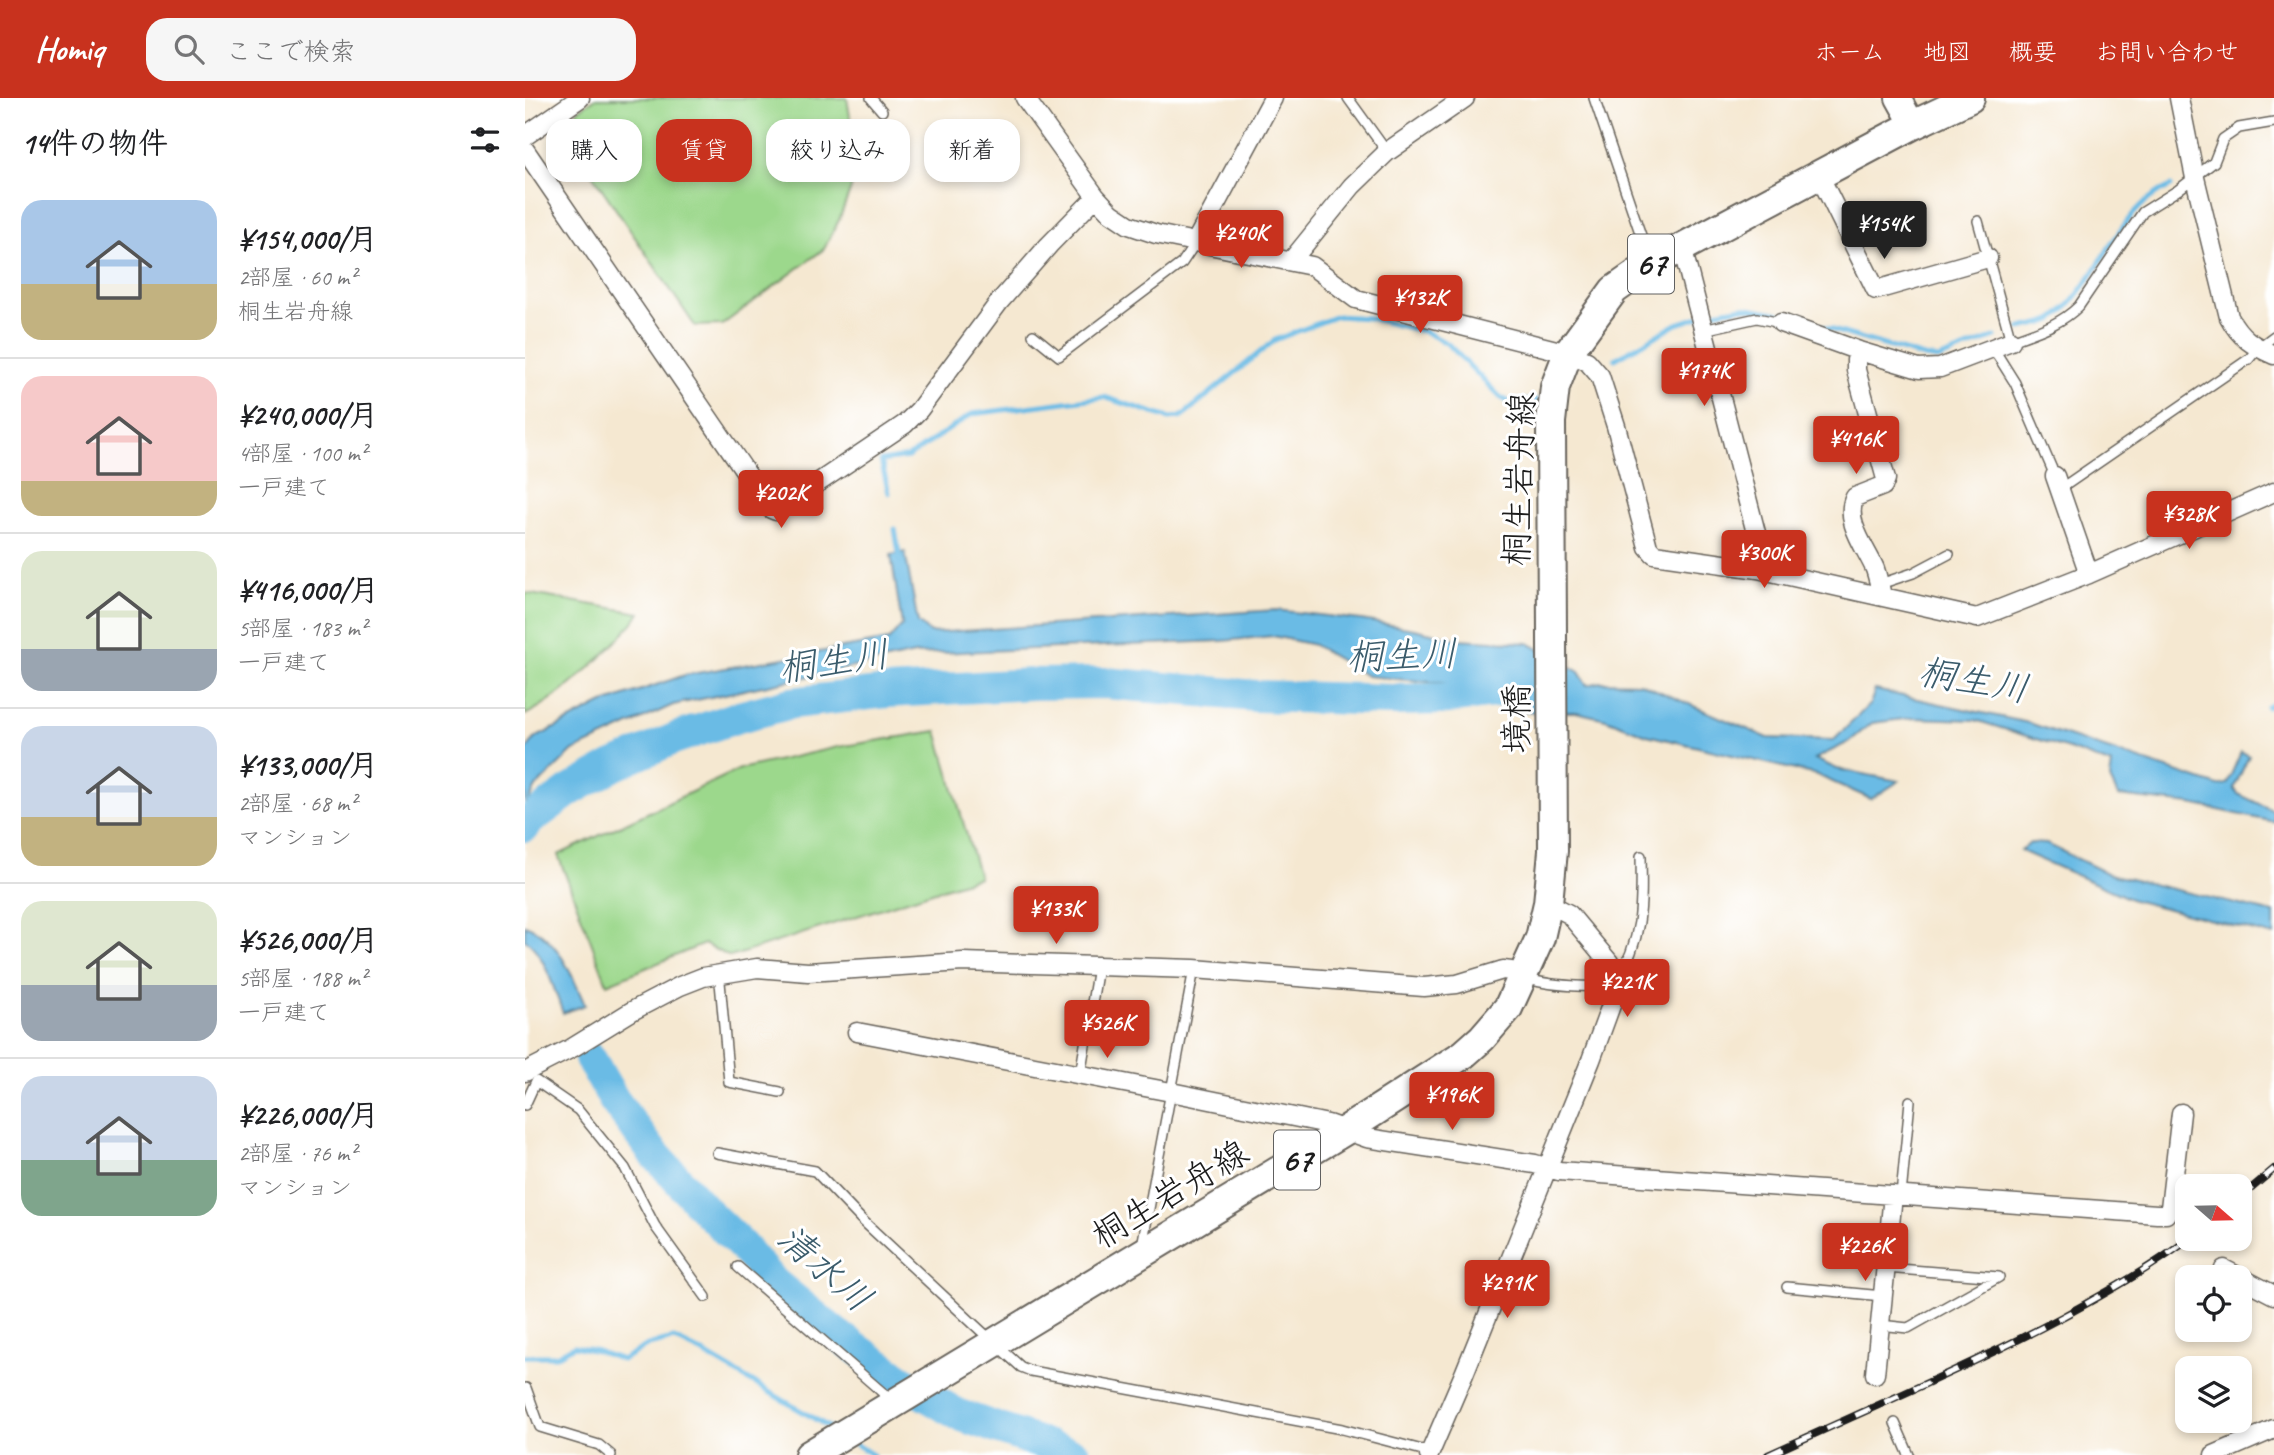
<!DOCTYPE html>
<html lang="ja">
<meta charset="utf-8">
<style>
body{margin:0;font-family:Caveat,"Klee One",sans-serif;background:#f6f6f6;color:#202124;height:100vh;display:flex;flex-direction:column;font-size:26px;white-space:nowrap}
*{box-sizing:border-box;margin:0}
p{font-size:23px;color:#757577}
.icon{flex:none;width:38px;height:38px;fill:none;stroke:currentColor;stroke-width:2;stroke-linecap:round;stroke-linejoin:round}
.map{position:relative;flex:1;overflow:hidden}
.sheet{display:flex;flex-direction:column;background:#fff;width:525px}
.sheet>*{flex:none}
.guide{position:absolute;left:21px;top:21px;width:665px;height:63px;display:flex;gap:14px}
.needle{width:46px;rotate:110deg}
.tools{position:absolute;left:1650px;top:1076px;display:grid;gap:14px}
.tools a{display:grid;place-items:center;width:77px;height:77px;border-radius:14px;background:#fff;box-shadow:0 4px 10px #0003;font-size:35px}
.price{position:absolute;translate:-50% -60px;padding:0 16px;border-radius:7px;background:#c8321e;color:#fff;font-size:23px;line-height:46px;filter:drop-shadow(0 2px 4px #0008)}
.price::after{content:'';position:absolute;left:50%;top:42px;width:21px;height:16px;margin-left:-10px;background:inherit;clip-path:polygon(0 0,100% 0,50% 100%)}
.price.current{background:#222;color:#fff}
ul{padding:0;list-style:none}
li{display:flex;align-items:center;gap:21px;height:175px;padding:0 21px}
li+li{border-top:2px solid #e0e0e0}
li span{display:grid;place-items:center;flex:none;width:196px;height:140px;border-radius:21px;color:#555}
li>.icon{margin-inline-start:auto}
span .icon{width:84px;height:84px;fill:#fffc;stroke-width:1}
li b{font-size:30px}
h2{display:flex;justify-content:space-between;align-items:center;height:84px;padding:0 21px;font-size:30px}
.tag{padding:0 24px;border-radius:21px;background:#fff;box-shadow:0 4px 10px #0003;font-size:24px;line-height:63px}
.tag.current{background:#c8321e;color:#fff}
header{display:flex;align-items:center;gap:42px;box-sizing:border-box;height:98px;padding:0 35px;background:#c8321e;color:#fff}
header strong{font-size:33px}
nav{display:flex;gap:38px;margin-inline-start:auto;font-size:24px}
.search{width:490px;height:63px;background:#f6f6f6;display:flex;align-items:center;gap:18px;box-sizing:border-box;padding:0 24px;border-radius:21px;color:#757577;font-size:26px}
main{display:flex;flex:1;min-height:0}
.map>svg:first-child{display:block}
.green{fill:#9cd88c;stroke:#5c7a54;stroke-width:2}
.water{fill:#6abbe5;stroke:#436c80;stroke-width:2}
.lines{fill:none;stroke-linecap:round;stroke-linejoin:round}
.stream{stroke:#6abbe5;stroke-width:5}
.river{stroke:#6abbe5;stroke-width:32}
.service-casing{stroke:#68635b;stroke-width:12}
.minor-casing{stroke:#68635b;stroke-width:21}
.secondary-casing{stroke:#68635b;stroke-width:28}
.primary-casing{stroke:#68635b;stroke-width:32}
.service{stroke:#fff;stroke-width:9}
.minor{stroke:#fff;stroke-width:18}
.secondary{stroke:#fff;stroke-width:24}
.primary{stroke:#fff;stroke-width:28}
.rail-casing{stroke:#1c1c1c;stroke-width:8}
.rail{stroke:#fff;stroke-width:5;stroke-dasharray:16;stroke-linecap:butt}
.labels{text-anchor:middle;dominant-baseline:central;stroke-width:6;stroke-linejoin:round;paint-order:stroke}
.shield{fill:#fff;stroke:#606060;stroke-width:2}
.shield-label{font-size:33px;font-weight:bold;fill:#1c1c1c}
.street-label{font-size:35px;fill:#1c1c1c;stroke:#fff}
.water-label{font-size:37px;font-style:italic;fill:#3b5c6c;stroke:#fff}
</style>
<header>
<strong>Homiq</strong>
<div class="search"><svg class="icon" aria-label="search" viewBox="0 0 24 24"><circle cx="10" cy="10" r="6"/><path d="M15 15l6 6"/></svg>ここで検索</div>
<nav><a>ホーム</a><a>地図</a><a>概要</a><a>お問い合わせ</a></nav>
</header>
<main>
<section class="sheet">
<h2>14件の物件<svg class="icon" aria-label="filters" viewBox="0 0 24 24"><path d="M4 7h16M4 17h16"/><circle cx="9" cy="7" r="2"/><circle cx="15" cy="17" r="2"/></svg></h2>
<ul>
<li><span style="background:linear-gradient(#a9c7e8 60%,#c2b280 0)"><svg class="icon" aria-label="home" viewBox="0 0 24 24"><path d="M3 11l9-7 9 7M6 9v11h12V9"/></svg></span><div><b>¥154,000/月</b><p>2部屋 · 60 m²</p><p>桐生岩舟線</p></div></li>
<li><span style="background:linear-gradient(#f6c9c9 75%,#c2b280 0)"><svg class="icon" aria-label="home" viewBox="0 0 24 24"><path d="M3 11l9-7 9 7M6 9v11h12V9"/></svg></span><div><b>¥240,000/月</b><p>4部屋 · 100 m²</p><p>一戸建て</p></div></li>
<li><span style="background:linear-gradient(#dfe7d0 70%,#9aa5b1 0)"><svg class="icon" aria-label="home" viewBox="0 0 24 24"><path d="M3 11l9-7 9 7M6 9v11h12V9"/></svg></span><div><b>¥416,000/月</b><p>5部屋 · 183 m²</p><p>一戸建て</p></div></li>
<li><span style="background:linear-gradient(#c9d6e8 65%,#c2b280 0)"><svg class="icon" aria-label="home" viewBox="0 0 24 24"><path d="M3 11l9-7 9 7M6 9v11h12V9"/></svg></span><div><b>¥133,000/月</b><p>2部屋 · 68 m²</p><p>マンション</p></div></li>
<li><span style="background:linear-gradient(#dfe7d0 60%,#9aa5b1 0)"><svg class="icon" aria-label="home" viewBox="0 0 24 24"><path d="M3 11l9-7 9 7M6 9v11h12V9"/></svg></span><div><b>¥526,000/月</b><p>5部屋 · 188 m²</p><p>一戸建て</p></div></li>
<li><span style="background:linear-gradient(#c9d6e8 60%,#7fa58c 0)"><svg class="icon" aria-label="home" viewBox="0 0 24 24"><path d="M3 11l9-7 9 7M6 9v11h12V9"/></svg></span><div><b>¥226,000/月</b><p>2部屋 · 76 m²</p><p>マンション</p></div></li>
</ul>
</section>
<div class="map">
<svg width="1749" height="1357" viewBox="0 0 1749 1357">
<rect width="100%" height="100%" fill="#fff"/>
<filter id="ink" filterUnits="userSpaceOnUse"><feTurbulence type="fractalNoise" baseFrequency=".0143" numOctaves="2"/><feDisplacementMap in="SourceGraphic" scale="14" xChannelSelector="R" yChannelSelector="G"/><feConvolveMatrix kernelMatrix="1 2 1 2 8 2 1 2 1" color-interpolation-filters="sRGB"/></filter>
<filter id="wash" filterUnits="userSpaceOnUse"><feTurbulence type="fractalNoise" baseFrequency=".00686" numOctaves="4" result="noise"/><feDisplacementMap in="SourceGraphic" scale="28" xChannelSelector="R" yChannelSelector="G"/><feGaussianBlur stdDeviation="1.57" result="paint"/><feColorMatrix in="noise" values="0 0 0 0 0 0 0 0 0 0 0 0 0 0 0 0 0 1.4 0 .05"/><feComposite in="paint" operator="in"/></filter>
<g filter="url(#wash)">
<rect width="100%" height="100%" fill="#f5e8d1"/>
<!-- green -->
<path class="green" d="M 71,0 L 322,0 L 329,43 L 326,90 L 314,122 L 299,151 L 197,227 L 170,228 L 44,42 L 52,13 Z
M 0,495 L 115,515 C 90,549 37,599 0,617 Z
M 412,633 L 454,779 L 205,859 L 179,846 L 82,886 L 33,757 L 215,671 L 313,649 Z"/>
<!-- water -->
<path class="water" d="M 380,454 L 393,525 L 405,535 L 751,512 L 836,522 L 889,531 L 932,541 L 1003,545 L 1054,574 L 1062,587 L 1076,584 L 1115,585 L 1243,640 L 1309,642 L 1345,606 L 1350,592 L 1504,625 L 1693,688 L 1702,686 L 1716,654 L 1724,658 L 1709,690 L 1713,696 L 1749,713 L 1749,724 L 1666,706 L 1593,698 L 1585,681 L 1587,667 L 1547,652 L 1450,622 L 1387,620 L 1347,625 L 1324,644 L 1290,661 L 1312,671 L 1374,683 L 1346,701 L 1292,677 L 1122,637 L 1081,621 L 1051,614 L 997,614 L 991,608 L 988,595 L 956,589 L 842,578 L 789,547 L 748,538 L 697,543 L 390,556 L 148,607 L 48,653 L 10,690 L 0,711 L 0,653 L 10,640 L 76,606 L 160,577 L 364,542 L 377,527 L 366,457 Z
M 1505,745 L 1522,746 L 1584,776 L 1749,815 L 1749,838 L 1608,802 L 1496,753 Z
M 0,827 C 33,839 47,877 60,907 L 38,915 C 30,895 19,853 0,842 Z"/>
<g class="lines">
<!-- stream -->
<path class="stream" d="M 1495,230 C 1505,228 1518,226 1527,222 C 1538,216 1547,204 1554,195 C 1583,158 1600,107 1646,88
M 1090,261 L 1152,226 L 1189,214 L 1218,209 L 1251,215 L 1399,259 L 1413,261 L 1470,239
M 364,395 L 356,363 L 383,359 L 447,316 L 579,299 L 644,320 L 656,319 L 750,242 L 812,218 L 844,220 L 901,234 L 923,246 L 975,299 L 984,304 L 1012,302
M 370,431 L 375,462
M 1742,609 L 1749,605
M 0,1258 L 31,1258 L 49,1248 L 72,1253 L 97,1262 L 123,1247 L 149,1241 L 178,1255 L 307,1331
M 324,1342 L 348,1357"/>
<!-- river -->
<path class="river" d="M 0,728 L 6,721 L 44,693 L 88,668 L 151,640 L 210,620 L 267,605 L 362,594 L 508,586 L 580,585 L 731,598 L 868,602 L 916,601 L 1016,588
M 65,960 L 89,1002 L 126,1052 L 182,1114 L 216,1147 L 246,1182 L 313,1237 L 388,1290 L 434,1317 L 550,1357"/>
</g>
</g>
<g filter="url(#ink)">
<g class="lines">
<!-- service casing -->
<g class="service-casing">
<path id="service" d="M 346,0 L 357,13
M 823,0 L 862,54
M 1069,0 L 1124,161
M 1453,123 L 1486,243 C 1511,234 1535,227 1554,208 L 1618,114 L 1653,92 L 1689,64 L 1698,41 L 1714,30 L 1749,24
M 1178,232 L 1232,220 L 1256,225
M 508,237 L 534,258 L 657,165 L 671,144
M 1468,250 L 1490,285 L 1530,378
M 1535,391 L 1724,261 L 1733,250 L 1749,238
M 1355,486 L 1388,475 L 1424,456
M 192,876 L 195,884 L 204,984 L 255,994
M 1002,880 C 1017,887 1077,892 1091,885 C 1118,840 1117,809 1116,758
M 555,977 L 573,869
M 0,1007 L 11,983 L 53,1012 L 100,1070 L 130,1128 L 181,1199
M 192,1055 L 290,1073 L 336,1121 L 455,1232 L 496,1269 L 506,1273 L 817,1331 L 905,1354
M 1376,1097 L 1385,1003
M 617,1148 L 669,871
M 213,1169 L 357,1294 L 364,1306
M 1262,1189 L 1358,1198
M 1355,1227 L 1383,1230 L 1474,1179 L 1361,1170
M 1,1290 L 15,1329 L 74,1347 L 86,1357
M 1370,1325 L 1384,1357"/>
</g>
<!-- minor casing -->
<g class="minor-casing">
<path id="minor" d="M 500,0 L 571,99 L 586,115 L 604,127 L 631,136 L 787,168 L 831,201 L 1043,255 L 1062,263 L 1075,278 L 1091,328 L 1123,449 L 1129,456 L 1233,471 L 1452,520 L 1564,476 L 1749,394
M 1654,0 L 1670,80 L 1704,219 C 1715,240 1728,248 1749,257
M 0,38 L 55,0
M 0,52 L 246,411 L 251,413 L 380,326 L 394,312 L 475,203 L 524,147 L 571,99
M 1294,77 L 1351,192 L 1463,160
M 671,143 L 748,0
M 1157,149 L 1237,458 L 1233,471
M 767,162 L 827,88 L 862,54 L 940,0
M 1256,225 L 1334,253 L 1394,271 L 1415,270 L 1486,243
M 1334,253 L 1331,262 L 1331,272 L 1361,381 L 1358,388 L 1330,399 C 1318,422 1341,450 1350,471 C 1353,480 1355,489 1357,498
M 1530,378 L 1564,476
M 332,934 L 646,994 L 803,1026 L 842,1040 L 1010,1066 L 1034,1073 L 1632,1116 L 1641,1116 L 1645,1110 L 1656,1015
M 0,974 L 47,950 L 107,913 L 155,888 L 178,879 L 232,870 L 283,874 L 438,864 L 669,871 L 899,889 L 932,886 L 978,872 L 986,873 L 998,877
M 1699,1171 L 1749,1197
M 1350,1276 L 1368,1097
M 904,1357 L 939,1276 L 1066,962 L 1089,899 L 1090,877 L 1084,864 L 1044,816 L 1023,805
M 1689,1357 L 1749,1331"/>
</g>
<!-- secondary casing -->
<g class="secondary-casing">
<path id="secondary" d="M 1373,0 L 1388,27"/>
</g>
<!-- primary casing -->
<g class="primary-casing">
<path id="primary" d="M 284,1357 L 821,1032 L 939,956 L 957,940 L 983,910 L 1015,840 L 1023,805 L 1028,753 L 1026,324 L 1030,289 L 1043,255 L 1089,192 L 1126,166 L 1388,27 L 1445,0"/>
</g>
<!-- service -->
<use href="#service" class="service"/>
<!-- minor -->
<use href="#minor" class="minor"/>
<!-- secondary -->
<use href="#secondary" class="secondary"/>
<!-- primary -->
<use href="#primary" class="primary"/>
<!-- rail casing -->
<g class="rail-casing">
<path id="rail" d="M 1715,1100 L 1749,1071
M 1243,1357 C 1341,1312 1441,1270 1537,1219 C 1581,1195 1624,1171 1664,1141"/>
</g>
<!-- rail -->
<use href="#rail" class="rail"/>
</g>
</g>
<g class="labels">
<!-- shield labels -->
<g class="shield">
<rect x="1103" y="136.5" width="46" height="59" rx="5"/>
<rect x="749" y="1032.5" width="46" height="59" rx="5"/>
</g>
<g class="shield-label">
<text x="1126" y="166">67</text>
<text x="772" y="1062">67</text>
</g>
<!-- street labels -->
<g class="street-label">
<text transform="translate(994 381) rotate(-88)">桐生岩舟線</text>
<text transform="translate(991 621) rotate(-90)">境橋</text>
<text transform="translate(645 1096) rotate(-31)">桐生岩舟線</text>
</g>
<!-- water labels -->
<g class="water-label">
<text transform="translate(877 557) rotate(-2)">桐生川</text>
<text transform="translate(309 563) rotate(-8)">桐生川</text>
<text transform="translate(1449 582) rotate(10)">桐生川</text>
<text transform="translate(300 1170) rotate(41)">清水川</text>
</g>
</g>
</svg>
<div class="tools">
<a><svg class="needle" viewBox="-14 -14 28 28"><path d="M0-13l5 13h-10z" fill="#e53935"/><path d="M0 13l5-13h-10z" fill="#757577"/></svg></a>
<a><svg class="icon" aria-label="locate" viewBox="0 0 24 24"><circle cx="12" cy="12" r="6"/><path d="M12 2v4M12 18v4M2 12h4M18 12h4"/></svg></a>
<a><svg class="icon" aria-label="layers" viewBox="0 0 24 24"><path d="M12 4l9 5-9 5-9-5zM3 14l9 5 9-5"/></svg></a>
</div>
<b class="price current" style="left:1359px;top:163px">¥154K</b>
<b class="price" style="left:716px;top:172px">¥240K</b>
<b class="price" style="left:895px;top:237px">¥132K</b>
<b class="price" style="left:1179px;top:310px">¥174K</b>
<b class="price" style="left:1331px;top:378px">¥416K</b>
<b class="price" style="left:256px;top:432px">¥202K</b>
<b class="price" style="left:1664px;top:453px">¥328K</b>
<b class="price" style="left:1239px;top:492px">¥300K</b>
<b class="price" style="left:531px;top:848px">¥133K</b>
<b class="price" style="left:1102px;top:921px">¥221K</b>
<b class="price" style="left:582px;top:962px">¥526K</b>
<b class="price" style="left:927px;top:1034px">¥196K</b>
<b class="price" style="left:1340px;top:1185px">¥226K</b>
<b class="price" style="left:982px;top:1222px">¥291K</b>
<div class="guide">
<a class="tag">購入</a>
<a class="tag current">賃貸</a>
<a class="tag">絞り込み</a>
<a class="tag">新着</a>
</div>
</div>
</main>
